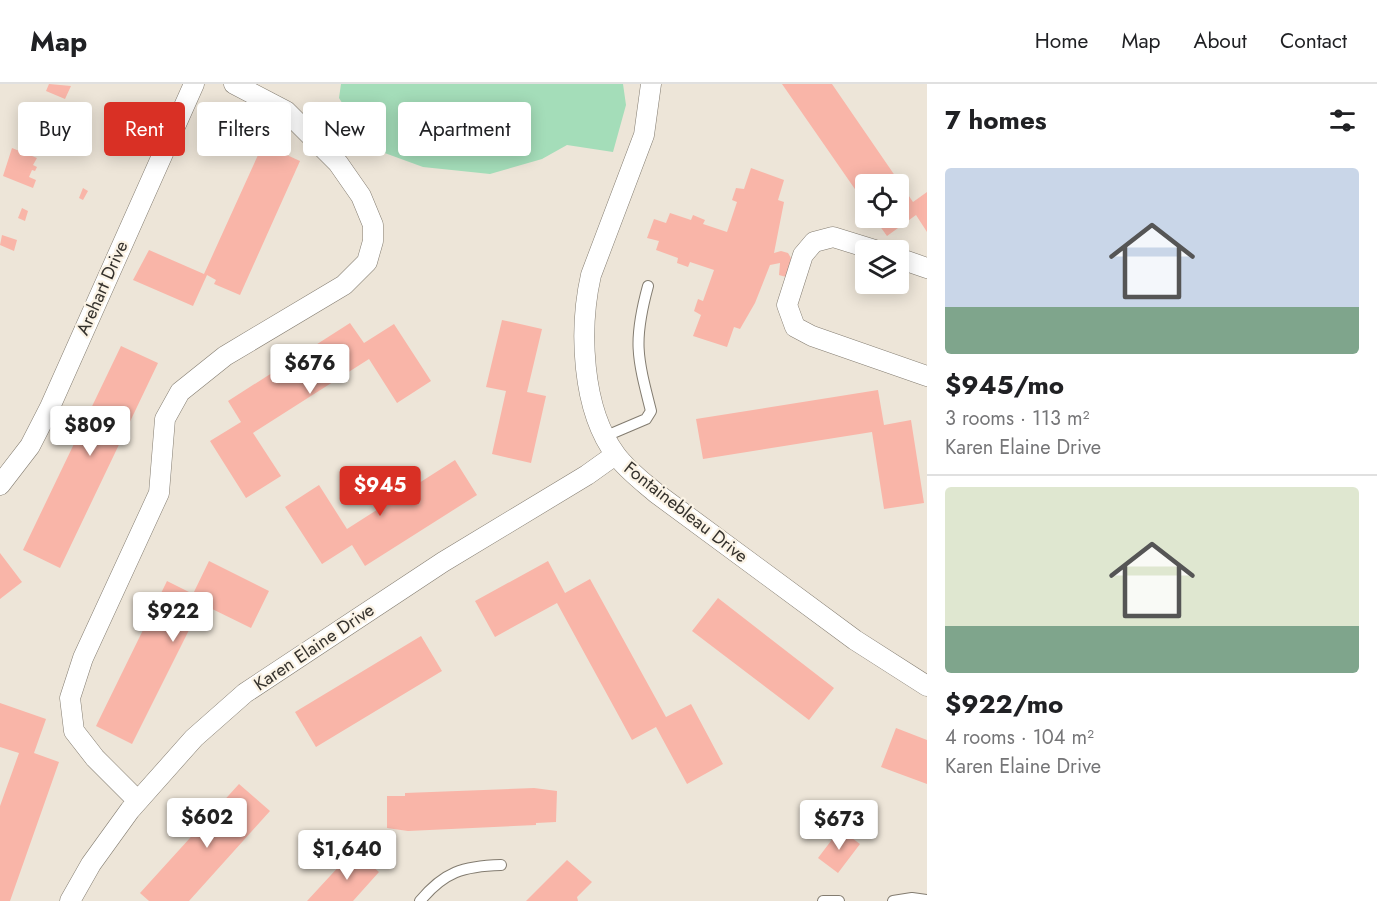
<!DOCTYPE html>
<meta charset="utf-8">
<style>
body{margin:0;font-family:Jost,sans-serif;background:#f6f6f6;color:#202124;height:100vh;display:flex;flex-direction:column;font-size:22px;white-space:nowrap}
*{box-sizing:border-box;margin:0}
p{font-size:20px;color:#757577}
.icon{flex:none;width:33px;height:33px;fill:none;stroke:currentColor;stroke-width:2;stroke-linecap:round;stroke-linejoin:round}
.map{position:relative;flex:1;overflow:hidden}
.details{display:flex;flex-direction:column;background:#fff;width:450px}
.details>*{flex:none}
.top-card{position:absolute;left:18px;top:18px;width:570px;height:54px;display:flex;gap:12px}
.tools{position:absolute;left:855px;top:90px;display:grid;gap:12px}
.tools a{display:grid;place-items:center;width:54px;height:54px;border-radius:6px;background:#fff;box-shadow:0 3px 15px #0003;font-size:30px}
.price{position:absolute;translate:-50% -51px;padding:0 14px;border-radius:6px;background:#fff;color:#222;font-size:20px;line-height:39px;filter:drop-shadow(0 2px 3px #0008)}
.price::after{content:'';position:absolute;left:50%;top:36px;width:18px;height:14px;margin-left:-9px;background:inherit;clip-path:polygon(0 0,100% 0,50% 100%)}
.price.selected{background:#d93025;color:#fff}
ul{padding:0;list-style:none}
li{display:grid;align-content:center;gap:12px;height:318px;padding:0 18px}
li+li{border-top:2px solid #e0e0e0}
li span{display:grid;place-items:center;height:186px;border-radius:6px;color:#555}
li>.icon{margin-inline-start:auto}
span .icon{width:108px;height:108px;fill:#fffc;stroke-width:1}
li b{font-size:26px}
h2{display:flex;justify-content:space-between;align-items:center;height:72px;padding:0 18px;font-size:26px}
.chip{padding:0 21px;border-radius:6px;background:#fff;box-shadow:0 3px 15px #0003;font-size:21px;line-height:54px}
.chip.selected{background:#d93025;color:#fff}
header{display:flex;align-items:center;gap:36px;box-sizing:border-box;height:84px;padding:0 30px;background:#fff;border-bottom:2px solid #e0e0e0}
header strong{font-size:28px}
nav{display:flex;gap:33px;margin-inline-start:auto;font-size:21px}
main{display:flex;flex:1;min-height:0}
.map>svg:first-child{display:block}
.green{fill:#a4ddb9}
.building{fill:#f9b5a8}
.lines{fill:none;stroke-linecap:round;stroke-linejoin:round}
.lane-casing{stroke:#837c70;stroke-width:12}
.street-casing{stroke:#837c70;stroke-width:21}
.lane{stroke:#fff;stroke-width:10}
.street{stroke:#fff;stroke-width:20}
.labels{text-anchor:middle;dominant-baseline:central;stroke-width:4.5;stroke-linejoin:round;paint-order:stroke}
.street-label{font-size:18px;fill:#35322d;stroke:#fbf3e5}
</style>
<header>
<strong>Map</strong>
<nav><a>Home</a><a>Map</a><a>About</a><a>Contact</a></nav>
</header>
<main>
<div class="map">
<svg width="927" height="817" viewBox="0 0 927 817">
<rect width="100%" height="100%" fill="#ede5d8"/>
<!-- green -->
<path class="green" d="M 341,0 L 623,0 L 626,21 L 613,68 L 567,61 L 542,75 L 490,90 L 423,83 L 371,64 L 339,14 Z"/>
<!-- building -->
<path class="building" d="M 49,0 L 71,2 L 65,15 L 46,7 Z
M 782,0 L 832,0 L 913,118 L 927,108 L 927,148 L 916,131 L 887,152 L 874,134 L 898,134 L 898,100 L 866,100 L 866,121 Z
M 263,60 L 300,77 L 240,211 L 214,200 L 216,196 L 207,191 L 193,222 L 133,196 L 149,166 L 204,190 Z
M 12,64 L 37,74 L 33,81 L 37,83 L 35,87 L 32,86 L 29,93 L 36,96 L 33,104 L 3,92 Z
M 751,84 L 784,96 L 778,116 L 784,118 L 774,169 L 781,167 L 788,169 L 791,174 L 789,185 L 786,193 L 779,191 L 780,179 L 770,181 L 755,219 L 740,245 L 734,243 L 727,263 L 693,252 L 701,231 L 694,227 L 698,215 L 703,217 L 714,186 L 690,178 L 688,183 L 677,179 L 678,174 L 656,166 L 659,157 L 647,154 L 654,135 L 666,139 L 670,129 L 691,136 L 693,131 L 705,136 L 703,140 L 727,148 L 737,118 L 732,116 L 736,104 L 744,105 Z
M 83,104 L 88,107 L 83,116 L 79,114 Z
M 22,124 L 28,127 L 25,137 L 18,134 Z
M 2,151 L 17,156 L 14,167 L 0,161 Z
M 502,236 L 542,245 L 527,308 L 546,312 L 531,379 L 492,370 L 506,307 L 486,303 Z
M 350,239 L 364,259 L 394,240 L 431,297 L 397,319 L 369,275 L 253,349 L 281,392 L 246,414 L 210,357 L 241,338 L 228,317 Z
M 121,262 L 158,279 L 60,484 L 23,466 Z
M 878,306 L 884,341 L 911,336 L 924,419 L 884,425 L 872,348 L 703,375 L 696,335 Z
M 455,376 L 477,411 L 365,482 L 352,461 L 322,480 L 285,423 L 319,401 L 347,445 Z
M 0,469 L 22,498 L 0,515 Z
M 209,477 L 269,507 L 251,544 L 202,520 L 132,660 L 96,642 L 167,497 L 193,510 Z
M 548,477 L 565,509 L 590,495 L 666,633 L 691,620 L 723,680 L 687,700 L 656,643 L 632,656 L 557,519 L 495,553 L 475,517 Z
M 718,514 L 834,604 L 809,636 L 692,547 Z
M 421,552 L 442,587 L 316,663 L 295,628 Z
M 0,619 L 46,635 L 34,669 L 59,678 L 10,817 L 0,817 L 0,722 L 19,669 L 0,663 Z
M 896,644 L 927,656 L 927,700 L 881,683 Z
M 239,700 L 270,727 L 189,817 L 149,817 L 140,809 Z
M 534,704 L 557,707 L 556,738 L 536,739 L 536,741 L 408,747 L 387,744 L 387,712 L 405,712 L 405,709 Z
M 840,745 L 860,760 L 838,789 L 818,774 Z
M 354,766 L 379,788 L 353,817 L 307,817 Z
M 567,776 L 592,798 L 577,813 L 578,817 L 526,817 Z"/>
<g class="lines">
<!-- lane casing -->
<g class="lane-casing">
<path id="lane" d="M 606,352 L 646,335 L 651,327 C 637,272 633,257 648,202
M 420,817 C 444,788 463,782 501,781
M 823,817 L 839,817
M 893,817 L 912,814 L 927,816"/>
</g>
<!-- street casing -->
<g class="street-casing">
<path id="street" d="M 651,0 L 644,51 L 591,191 C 579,244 581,325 616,371 C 627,386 642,397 656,409 L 855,556 L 927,602
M 875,166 L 833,153 L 814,158 L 803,171 L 787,221 L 795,243 L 812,252 L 927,292
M 898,174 L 927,184
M 0,401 L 30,362 L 50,323 L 194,0
M 138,717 L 95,674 L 74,647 L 70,614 L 83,574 L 159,409 L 165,335 L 180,308 L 225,272 L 344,201 L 367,178 L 373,157 L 373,141 L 361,112 L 338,79 L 286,27 L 234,0
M 70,817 L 91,780 L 130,726 L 194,654 L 245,609 L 443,478 L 587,391 L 615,371"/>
</g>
<!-- lane -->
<use href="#lane" class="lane"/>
<!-- street -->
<use href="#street" class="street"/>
</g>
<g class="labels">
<!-- street labels -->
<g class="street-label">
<text transform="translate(102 204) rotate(-66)">Arehart Drive</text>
<text transform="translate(686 428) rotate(38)">Fontainebleau Drive</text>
<text transform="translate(314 563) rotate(-34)">Karen Elaine Drive</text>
</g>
</g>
</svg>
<div class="tools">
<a><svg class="icon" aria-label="locate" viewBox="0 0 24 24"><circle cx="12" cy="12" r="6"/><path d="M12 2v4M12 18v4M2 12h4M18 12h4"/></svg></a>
<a><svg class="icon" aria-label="layers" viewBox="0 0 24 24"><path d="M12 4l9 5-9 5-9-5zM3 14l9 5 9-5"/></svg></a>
</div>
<b class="price" style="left:310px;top:311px">$676</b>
<b class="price" style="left:90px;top:373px">$809</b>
<b class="price selected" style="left:380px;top:433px">$945</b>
<b class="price" style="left:173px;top:559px">$922</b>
<b class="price" style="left:207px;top:765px">$602</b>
<b class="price" style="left:839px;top:767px">$673</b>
<b class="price" style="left:347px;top:797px">$1,640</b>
<div class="top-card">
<a class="chip">Buy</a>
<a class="chip selected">Rent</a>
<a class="chip">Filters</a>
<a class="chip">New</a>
<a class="chip">Apartment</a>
</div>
</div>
<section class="details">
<h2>7 homes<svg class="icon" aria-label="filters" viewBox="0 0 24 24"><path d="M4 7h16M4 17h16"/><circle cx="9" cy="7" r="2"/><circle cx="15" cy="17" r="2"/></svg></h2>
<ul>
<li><span style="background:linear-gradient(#c9d6e8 75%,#7fa58c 0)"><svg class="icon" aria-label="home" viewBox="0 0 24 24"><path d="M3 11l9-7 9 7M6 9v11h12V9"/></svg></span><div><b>$945/mo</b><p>3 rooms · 113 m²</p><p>Karen Elaine Drive</p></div></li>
<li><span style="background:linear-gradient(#dfe7d0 75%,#7fa58c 0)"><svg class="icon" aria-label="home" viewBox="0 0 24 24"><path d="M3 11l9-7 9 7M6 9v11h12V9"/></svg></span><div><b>$922/mo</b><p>4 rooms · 104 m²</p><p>Karen Elaine Drive</p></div></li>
</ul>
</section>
</main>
